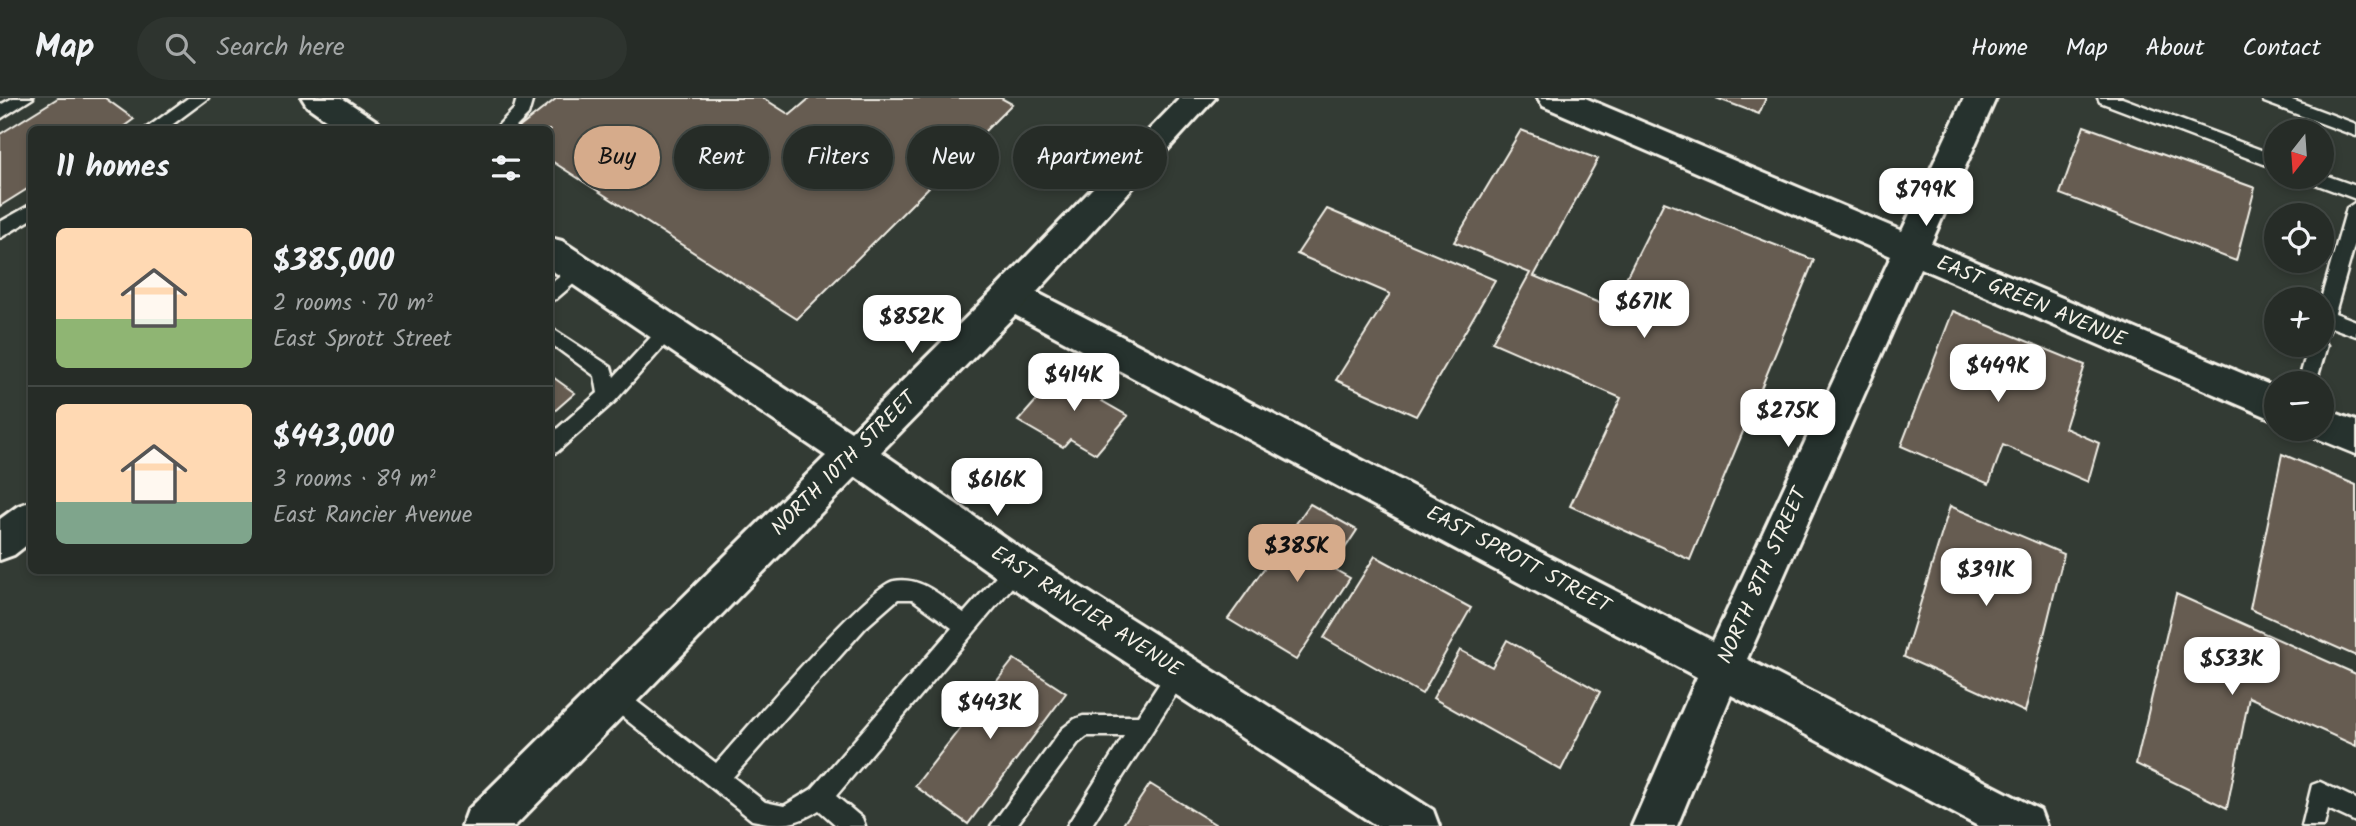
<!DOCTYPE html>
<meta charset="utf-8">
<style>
body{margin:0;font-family:Kalam,sans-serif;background:#2e342f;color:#f1f3f6;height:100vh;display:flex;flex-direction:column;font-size:26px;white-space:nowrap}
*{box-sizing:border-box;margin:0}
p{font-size:23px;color:#a4a7a7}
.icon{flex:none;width:38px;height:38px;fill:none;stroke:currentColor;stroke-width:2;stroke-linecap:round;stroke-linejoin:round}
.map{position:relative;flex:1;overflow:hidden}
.side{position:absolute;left:28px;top:28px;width:525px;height:448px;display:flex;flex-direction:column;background:#262c27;border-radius:10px;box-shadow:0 4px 10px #0003,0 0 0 2px #424844}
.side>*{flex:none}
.hud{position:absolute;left:574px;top:28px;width:665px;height:63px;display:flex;gap:14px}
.needle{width:46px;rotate:197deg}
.buttons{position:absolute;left:2264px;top:21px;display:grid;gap:14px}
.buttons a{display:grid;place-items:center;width:70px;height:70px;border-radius:50%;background:#262c27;box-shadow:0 4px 10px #0003,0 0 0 2px #424844;font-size:35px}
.price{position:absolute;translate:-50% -60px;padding:0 16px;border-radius:14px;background:#fff;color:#222;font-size:23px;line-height:46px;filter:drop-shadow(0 2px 4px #0008)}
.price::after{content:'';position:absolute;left:50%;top:42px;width:21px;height:16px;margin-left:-10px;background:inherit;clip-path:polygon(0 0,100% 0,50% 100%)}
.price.selected{background:#d6ab8b;color:#111}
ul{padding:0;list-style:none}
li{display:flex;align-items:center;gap:21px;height:175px;padding:0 28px}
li+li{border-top:2px solid #424844}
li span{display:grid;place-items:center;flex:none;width:196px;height:140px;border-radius:10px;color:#555}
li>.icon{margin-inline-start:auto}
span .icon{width:84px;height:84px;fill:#fffc;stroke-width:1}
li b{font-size:30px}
h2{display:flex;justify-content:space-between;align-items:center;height:84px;padding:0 28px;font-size:30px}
.pill{padding:0 24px;border-radius:32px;background:#262c27;box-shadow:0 4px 10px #0003,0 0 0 2px #424844;font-size:24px;line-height:63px}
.pill.selected{background:#d6ab8b;color:#111}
header{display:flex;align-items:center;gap:42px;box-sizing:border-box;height:98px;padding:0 35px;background:#262c27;border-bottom:2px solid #424844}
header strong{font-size:33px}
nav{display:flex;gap:38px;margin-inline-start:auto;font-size:24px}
.search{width:490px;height:63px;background:#2e342f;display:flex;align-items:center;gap:18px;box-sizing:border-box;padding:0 24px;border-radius:38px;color:#a4a7a7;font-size:26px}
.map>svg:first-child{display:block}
.building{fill:#665b51;stroke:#f4f1e8;stroke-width:2}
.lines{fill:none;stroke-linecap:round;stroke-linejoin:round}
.lane-casing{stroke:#f4f1e8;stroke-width:5}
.street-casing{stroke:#f4f1e8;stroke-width:6}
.secondary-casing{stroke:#f4f1e8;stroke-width:6}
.lane{fill:#26332d;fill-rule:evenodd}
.street{fill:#26332d;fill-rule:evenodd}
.secondary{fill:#26332d;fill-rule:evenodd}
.labels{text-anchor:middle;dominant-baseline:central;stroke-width:5;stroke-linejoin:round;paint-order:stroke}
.street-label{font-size:21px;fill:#f4f1e8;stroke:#26332d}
</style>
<header>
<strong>Map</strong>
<div class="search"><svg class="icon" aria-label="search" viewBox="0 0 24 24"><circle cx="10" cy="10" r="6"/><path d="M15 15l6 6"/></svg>Search here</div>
<nav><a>Home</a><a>Map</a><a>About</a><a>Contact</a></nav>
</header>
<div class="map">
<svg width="2356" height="728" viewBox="0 0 2356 728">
<rect width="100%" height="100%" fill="#333b34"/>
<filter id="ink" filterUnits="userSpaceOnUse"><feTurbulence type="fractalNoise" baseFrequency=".0143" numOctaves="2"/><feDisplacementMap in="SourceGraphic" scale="14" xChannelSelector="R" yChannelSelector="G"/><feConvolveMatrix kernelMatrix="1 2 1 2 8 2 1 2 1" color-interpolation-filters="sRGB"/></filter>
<g filter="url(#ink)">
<!-- building -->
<path class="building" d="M 58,0 L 105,0 L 134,21 L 119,32 L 32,32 L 32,88 L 0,108 L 0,36 Z
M 557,0 L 763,0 L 790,17 L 810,0 L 1001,0 L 1012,6 L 797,221 L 550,62 L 550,32 L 516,32 Z
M 1716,0 L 1766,0 L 1759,16 Z
M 2084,28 L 2255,90 L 2236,163 L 2060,96 Z
M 1521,32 L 1598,61 L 1534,178 L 1611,210 L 1664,104 L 1814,162 L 1690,462 L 1570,408 L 1621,300 L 1492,244 L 1530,175 L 1454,144 Z
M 1327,111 L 1495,182 L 1416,318 L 1336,282 L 1390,196 L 1297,156 Z
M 1953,213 L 2085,267 L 2065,330 L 2099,345 L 2088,384 L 2003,347 L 1989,386 L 1901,348 Z
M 1066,269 L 1110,294 L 1102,303 L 1128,318 L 1096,356 L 1070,341 L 1063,349 L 1018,323 Z
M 550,277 L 575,295 L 550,317 Z
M 2282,356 L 2356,387 L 2356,558 L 2250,511 Z
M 1310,406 L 1357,432 L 1332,470 L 1350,480 L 1296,562 L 1228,521 Z
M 1950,408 L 2064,456 L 2025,614 L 1904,559 Z
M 1375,458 L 1471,510 L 1422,596 L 1324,540 Z
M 2176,496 L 2356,576 L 2356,648 L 2249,599 L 2227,710 L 2136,666 Z
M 1507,542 L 1600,594 L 1561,672 L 1433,600 L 1460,552 L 1492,569 Z
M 1014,561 L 1066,595 L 968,726 L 915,688 Z
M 1150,686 L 1218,728 L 1122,728 Z"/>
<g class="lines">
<!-- lane casing -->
<g class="lane-casing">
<path id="lane" d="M 13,0 L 33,0 L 0,21 L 0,7 Z
M 188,0 L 208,0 L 165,32 L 144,32 Z
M 517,0 L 533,0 L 528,17 L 513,32 L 494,32 L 514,11 Z
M 2098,0 L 2122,0 L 2277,58 L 2277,71 L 2100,4 Z
M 2262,0 L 2287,0 L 2356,26 L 2356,38 L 2264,4 Z
M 2322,76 L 2356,88 L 2356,101 L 2307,83 L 2305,79 L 2322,79 Z
M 2356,104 L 2356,141 L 2335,215 L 2356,223 L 2356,238 L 2331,229 L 2328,235 L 2322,237 L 2321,201 L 2347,110 Z
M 32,106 L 32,121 L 0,140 L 0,124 Z
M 578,165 L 584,167 L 587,172 L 584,177 L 556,201 L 550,203 L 550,186 Z
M 669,224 L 678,231 L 675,236 L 615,303 L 557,354 L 550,356 L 550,337 L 598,295 L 595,278 L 550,245 L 550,229 L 611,269 L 614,279 L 663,226 Z
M 2322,241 L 2327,247 L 2316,285 L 2298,285 L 2309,247 L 2322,247 Z
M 1016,461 L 1023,464 L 1026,470 L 1023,476 L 836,698 L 862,720 L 865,728 L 837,728 L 819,712 C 794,728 781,728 752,722 L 605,605 L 602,598 L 605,591 L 613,588 L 621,591 L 716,665 C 741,637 868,487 894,483 C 922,478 943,500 964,515 L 1009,464 ZM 898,501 L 912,501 L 952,530 L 812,691 L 784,708 L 765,704 L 733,679 L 866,529 Z
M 1178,565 L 1185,568 L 1189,575 L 1185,582 L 1091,728 L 1067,728 L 1124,638 L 1087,638 L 1078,645 L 1016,728 L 991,728 L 1062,631 L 1075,621 L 1083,618 L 1138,618 L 1171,568 Z
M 2320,684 L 2356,701 L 2356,724 L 2328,711 L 2324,728 L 2302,728 L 2312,687 Z"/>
</g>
<!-- street casing -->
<g class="street-casing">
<path id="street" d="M 1538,0 L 1585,0 L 1902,133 L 1964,0 L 1996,0 L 1931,145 L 2277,290 L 2277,323 L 1920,170 L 1747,561 L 2040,712 L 2046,728 L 1978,728 L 1731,597 L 1677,728 L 1632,728 L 1697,579 L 998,208 L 993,198 L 998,188 L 1011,184 L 1024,188 L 1713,543 L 1891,158 L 1543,8 Z
M 2322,310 L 2356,323 L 2356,356 L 2309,337 L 2305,331 L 2322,331 Z
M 32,403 L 32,443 L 14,457 L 0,462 L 0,421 L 18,408 Z"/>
</g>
<!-- secondary casing -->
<g class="secondary-casing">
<path id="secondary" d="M 302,0 L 342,0 L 378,24 L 382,32 L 341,32 L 307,8 Z
M 1180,0 L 1215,0 L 1024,208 L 881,354 L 1030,457 L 1433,712 L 1439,728 L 1377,728 L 1002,483 L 856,379 L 515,728 L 462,728 L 468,712 L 826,358 L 550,171 L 550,140 L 562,143 L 851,334 L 998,188 Z"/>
</g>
<!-- lane -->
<use href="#lane" class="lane"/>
<!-- street -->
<use href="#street" class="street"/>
<!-- secondary -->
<use href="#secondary" class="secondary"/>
</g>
</g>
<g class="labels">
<!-- street labels -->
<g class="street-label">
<text transform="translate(2031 204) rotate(23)">EAST GREEN AVENUE</text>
<text transform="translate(844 366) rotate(-45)">NORTH 10TH STREET</text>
<text transform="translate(1518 462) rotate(28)">EAST SPROTT STREET</text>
<text transform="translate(1763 478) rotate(-66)">NORTH 8TH STREET</text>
<text transform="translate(1086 514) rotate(33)">EAST RANCIER AVENUE</text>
</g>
</g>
</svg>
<div class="buttons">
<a><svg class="needle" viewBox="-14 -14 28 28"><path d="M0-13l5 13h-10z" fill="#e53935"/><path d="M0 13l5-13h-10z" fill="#a4a7a7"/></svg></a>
<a><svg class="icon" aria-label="locate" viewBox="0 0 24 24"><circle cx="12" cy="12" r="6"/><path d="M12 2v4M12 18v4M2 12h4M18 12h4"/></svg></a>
<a>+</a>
<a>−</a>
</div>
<b class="price" style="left:1926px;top:130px">$799K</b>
<b class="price" style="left:1644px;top:242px">$671K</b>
<b class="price" style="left:912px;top:257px">$852K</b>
<b class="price" style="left:1998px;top:306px">$449K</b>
<b class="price" style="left:1074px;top:315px">$414K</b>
<b class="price" style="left:1788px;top:351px">$275K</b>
<b class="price" style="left:997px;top:420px">$616K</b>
<b class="price selected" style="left:1297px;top:486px">$385K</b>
<b class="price" style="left:1986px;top:510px">$391K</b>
<b class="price" style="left:2232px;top:599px">$533K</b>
<b class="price" style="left:990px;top:643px">$443K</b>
<div class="hud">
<a class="pill selected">Buy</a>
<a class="pill">Rent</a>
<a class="pill">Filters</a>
<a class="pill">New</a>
<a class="pill">Apartment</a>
</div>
<section class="side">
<h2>11 homes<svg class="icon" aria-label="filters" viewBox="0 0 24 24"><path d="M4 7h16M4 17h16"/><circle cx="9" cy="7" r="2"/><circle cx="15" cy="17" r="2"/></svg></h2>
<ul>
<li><span style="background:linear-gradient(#ffd9b3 65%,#8fb573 0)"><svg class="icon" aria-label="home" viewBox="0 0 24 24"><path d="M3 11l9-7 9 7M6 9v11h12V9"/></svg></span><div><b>$385,000</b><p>2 rooms · 70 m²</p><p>East Sprott Street</p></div></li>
<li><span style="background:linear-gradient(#ffd9b3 70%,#7fa58c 0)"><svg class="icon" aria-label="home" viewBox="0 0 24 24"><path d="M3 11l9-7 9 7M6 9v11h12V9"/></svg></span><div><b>$443,000</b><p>3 rooms · 89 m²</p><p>East Rancier Avenue</p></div></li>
</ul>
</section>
</div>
